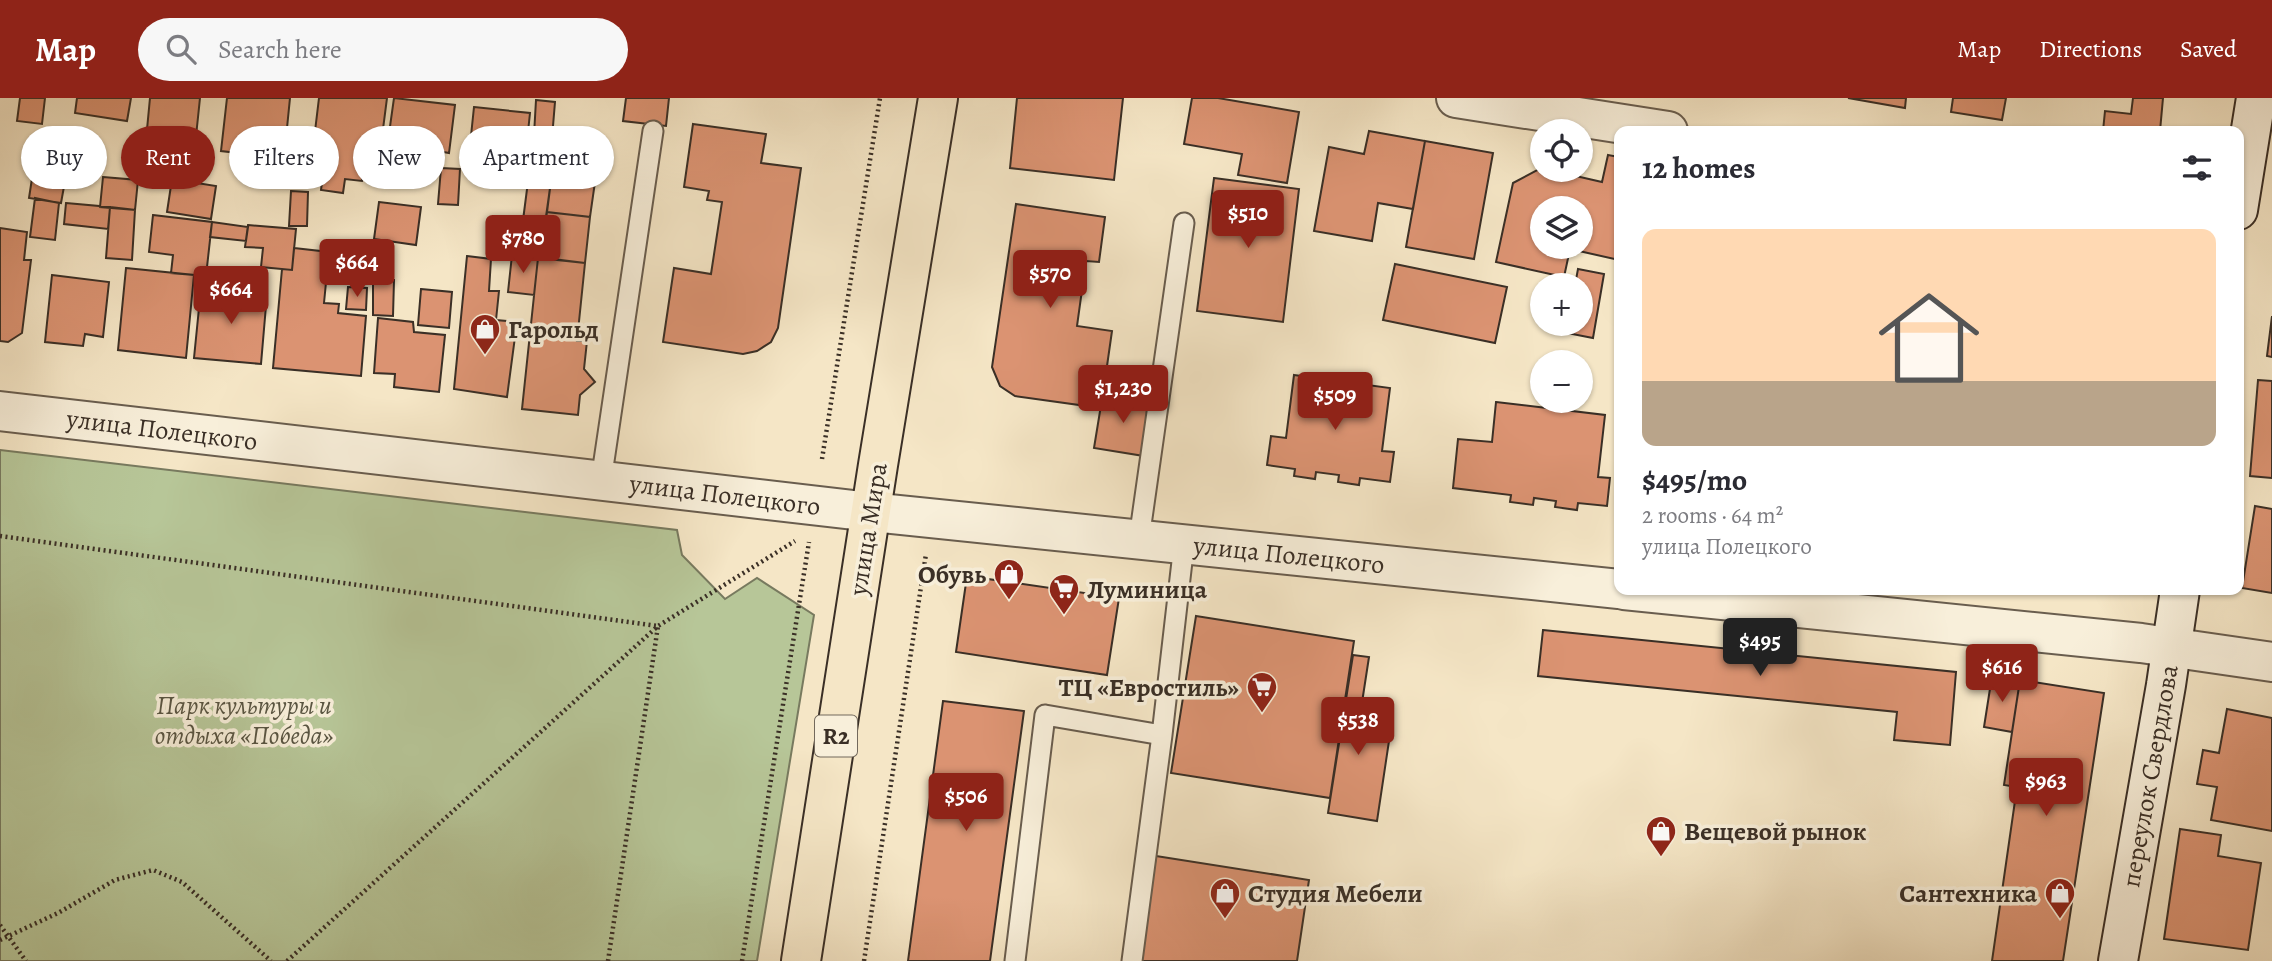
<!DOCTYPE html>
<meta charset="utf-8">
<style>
body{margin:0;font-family:Alegreya,serif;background:#f7f7f7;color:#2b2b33;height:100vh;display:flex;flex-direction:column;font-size:26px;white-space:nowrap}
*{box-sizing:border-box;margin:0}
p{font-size:23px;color:#7c7c81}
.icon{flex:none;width:38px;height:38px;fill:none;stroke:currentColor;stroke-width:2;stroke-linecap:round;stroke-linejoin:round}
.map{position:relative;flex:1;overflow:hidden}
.details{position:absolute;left:1614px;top:28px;width:630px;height:469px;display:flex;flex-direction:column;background:#fff;border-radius:14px;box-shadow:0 2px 5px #0004}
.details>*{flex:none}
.hud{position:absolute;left:21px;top:28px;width:665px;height:63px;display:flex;gap:14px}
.controls{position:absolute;left:1530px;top:21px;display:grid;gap:14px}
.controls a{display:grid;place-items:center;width:63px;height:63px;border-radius:50%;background:#fff;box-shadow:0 2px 5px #0004;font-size:35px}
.price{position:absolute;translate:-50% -60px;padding:0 16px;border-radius:7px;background:#8f2418;color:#fff;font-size:23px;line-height:46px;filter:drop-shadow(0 2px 4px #0008)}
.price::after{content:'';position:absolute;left:50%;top:42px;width:21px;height:16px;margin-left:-10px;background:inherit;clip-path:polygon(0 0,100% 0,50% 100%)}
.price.active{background:#222;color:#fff}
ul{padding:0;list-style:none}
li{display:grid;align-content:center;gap:14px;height:371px;padding:0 28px}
li span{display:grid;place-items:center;height:217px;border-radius:14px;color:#555}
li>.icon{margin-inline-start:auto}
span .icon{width:126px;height:126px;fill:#fffc;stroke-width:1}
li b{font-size:30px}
h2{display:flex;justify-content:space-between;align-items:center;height:84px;padding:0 28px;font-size:30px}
.tag{padding:0 24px;border-radius:32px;background:#fff;box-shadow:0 2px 5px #0004;font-size:24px;line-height:63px}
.tag.active{background:#8f2418;color:#fff}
header{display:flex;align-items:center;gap:42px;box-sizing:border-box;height:98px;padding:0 35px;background:#8f2418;color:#fff}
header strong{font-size:33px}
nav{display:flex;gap:38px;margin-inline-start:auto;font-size:24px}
.search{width:490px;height:63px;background:#f7f7f7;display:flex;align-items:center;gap:18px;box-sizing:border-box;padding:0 24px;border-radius:38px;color:#7c7c81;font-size:26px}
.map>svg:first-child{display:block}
.green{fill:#b7c698;stroke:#787a5f;stroke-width:2}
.building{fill:#db9372;stroke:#3a2f26;stroke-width:2;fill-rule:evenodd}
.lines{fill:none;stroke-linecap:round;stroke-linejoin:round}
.service-casing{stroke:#695d4e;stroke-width:23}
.minor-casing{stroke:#695d4e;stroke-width:42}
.secondary-casing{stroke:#3a2f26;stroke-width:42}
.primary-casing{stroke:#3a2f26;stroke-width:42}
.path{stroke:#3a2f26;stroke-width:4.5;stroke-dasharray:2 3.5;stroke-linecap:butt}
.service{stroke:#f8efda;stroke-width:19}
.minor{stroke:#f8efda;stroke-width:38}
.secondary{stroke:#f8efda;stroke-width:38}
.primary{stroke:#f5e6c6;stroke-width:38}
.labels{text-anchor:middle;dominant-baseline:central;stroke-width:7;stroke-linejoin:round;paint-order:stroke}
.shield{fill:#f8efda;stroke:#73695c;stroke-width:2}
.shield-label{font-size:24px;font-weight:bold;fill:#3a2f26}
.poi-label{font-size:26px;font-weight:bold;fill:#3a2f26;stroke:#f8efda;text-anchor:start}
.street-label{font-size:26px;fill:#3a2f26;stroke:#f8efda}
.park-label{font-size:26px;font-style:italic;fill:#595542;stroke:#f8efda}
</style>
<header>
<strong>Map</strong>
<div class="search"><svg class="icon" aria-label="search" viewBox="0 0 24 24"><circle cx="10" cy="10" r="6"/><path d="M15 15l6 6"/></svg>Search here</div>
<nav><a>Map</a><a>Directions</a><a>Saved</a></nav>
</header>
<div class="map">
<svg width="2272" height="863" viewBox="0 0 2272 863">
<rect width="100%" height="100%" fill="#f5e6c6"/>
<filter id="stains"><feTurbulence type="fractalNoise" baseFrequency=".00286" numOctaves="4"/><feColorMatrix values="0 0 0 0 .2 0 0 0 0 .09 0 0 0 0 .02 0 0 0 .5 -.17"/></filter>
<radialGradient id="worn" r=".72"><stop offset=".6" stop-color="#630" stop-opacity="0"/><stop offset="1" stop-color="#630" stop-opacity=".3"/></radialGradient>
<!-- green -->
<path class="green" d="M 0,352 L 677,432 L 682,457 L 725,501 L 757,480 L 814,517 L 757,863 L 0,863 Z"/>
<!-- building -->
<path class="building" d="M 20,0 L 45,0 L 42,26 L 17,23 Z
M 77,0 L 131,0 L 127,23 L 75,15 Z
M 150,0 L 200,0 L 195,48 L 146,42 Z
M 227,0 L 290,0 L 284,60 L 221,53 Z
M 319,0 L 387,0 L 378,70 L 364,69 L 362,83 L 345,81 L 343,95 L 321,92 L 323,77 L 310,75 Z
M 394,0 L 455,7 L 449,55 L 438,53 L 435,78 L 384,71 Z
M 626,0 L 669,0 L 666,28 L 623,23 Z
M 1017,0 L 1123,0 L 1114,82 L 1010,70 Z
M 1192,0 L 1218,0 L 1299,14 L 1287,85 L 1238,77 L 1242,56 L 1184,46 Z
M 1848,0 L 1906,0 L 1905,10 Z
M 1953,0 L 2006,0 L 2002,22 L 1951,14 Z
M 2133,0 L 2163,0 L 2160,33 L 2103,33 L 2105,13 L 2131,16 Z
M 536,2 L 555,4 L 552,40 L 534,37 Z
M 474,9 L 530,15 L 523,81 L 505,79 L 507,60 L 469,57 Z
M 693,26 L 766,36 L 761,65 L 801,70 L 778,230 L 771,244 L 757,253 L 743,256 L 663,244 L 674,170 L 711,176 L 722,104 L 707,102 L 709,93 L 684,89 Z
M 1369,33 L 1425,43 L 1413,111 L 1378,105 L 1372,143 L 1314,133 L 1329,49 L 1364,56 Z
M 557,36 L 601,42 L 590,119 L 547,114 Z
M 534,37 L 557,40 L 544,133 L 522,130 Z
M 1425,43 L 1493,55 L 1474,161 L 1406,149 Z
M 71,47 L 89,49 L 83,86 L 65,83 L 61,105 L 29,100 L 35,61 L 68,66 Z
M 1608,57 L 1619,59 L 1619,162 L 1570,151 L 1564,179 L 1496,164 L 1513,85 L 1541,70 L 1602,84 ZM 1542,110 L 1580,110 L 1580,149 L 1542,149 Z
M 441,70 L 460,71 L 458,107 L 438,106 Z
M 103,79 L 138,82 L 135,112 L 100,109 Z
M 1214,80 L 1299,91 L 1283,224 L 1197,213 Z
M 172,81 L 216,88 L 211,121 L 167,114 Z
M 291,93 L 308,94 L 307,128 L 289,128 Z
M 35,100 L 59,105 L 55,142 L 30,139 Z
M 379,104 L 421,109 L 416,147 L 374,141 Z
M 66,105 L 110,109 L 108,131 L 64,126 Z
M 1016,106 L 1105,119 L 1099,164 L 1086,163 L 1077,228 L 1112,233 L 1101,310 L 1015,298 L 1000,288 L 992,269 Z
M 110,109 L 135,112 L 132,162 L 106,160 Z
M 547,114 L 590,119 L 585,165 L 521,157 L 523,142 L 544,133 Z
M 153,117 L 212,124 L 206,178 L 171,175 L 173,157 L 149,154 Z
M 212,124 L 248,129 L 246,143 L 210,139 Z
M 248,127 L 296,131 L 292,172 L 261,169 L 263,150 L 245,149 Z
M 0,130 L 27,134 L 24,162 L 31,162 L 22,235 L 8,244 L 0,243 Z
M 294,150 L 329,154 L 324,205 L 339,206 L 338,215 L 366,218 L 361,278 L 273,270 L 282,171 L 292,172 Z
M 512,157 L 538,160 L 534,197 L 508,194 Z
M 467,158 L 491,161 L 489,193 L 499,193 L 496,222 L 517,224 L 507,299 L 454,291 Z
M 538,160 L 585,165 L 577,243 L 587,243 L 584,271 L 595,284 L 580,297 L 578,317 L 522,311 Z
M 1395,166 L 1507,189 L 1495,245 L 1383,222 Z
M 126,170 L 194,177 L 186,260 L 118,252 Z
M 1578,171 L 1604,176 L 1593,240 L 1567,235 L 1568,226 L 1580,226 L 1580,187 L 1575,187 Z
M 52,177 L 109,184 L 103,239 L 85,236 L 83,248 L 45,244 Z
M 373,182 L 394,182 L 393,218 L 373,217 Z
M 348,189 L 367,190 L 366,212 L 346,211 Z
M 201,190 L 267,196 L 261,266 L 194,260 Z
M 421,191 L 452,194 L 449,230 L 418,227 Z
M 2272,218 L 2272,259 L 2267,258 Z
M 378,220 L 413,224 L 414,234 L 445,237 L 439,294 L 394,289 L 395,276 L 374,275 Z
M 1294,277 L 1390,290 L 1382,353 L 1394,354 L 1390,384 L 1360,380 L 1359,387 L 1338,384 L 1339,377 L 1316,374 L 1315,381 L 1294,378 L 1295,371 L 1267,367 L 1271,338 L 1286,340 Z
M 2258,282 L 2272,283 L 2272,380 L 2250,378 Z
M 1103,295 L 1153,304 L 1144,358 L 1094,350 Z
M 1496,304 L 1605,317 L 1598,379 L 1610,380 L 1607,408 L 1578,405 L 1577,412 L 1555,409 L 1556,403 L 1534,400 L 1533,407 L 1510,404 L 1511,397 L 1453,390 L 1458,341 L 1492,344 Z
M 2255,408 L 2272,411 L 2272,495 L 2242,490 Z
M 967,478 L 1119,500 L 1107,577 L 956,554 Z
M 1196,518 L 1354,543 L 1330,700 L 1171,675 Z
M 1543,532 L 1956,574 L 1950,647 L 1894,642 L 1897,614 L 1538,578 Z
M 1353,557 L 1369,559 L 1357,637 L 1389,643 L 1377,723 L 1328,715 Z
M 1992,578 L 2020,582 L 2012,634 L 1984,629 Z
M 2020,582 L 2104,595 L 2063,863 L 1992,863 L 2017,689 L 2004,687 Z
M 943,603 L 1024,613 L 990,863 L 908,863 Z
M 2227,611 L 2272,620 L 2272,733 L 2211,722 L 2217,689 L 2197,686 L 2203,652 L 2219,655 Z
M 2180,731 L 2221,737 L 2218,758 L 2261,765 L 2248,852 L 2164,841 Z
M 1156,758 L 1309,782 L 1297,863 L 1140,863 Z"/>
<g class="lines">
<!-- service casing -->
<g class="service-casing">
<path id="service" d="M 601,383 L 653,33
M 1139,441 L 1184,125
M 1015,863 L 1045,617 L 1162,637
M 1132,863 L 1162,637 L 1184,446"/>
</g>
<!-- minor casing -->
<g class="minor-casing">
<path id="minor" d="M 1456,0 L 1668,33
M 0,313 L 871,414 L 1619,491
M 1624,492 L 2141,545 L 2272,564"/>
</g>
<!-- secondary casing -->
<g class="secondary-casing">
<path id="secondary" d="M 2238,112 L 2256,0
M 2118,863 L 2166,587 L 2180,492"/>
</g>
<!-- primary casing -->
<g class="primary-casing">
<path id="primary" d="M 801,863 L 878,367 L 938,0"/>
</g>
<!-- path -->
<path class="path" d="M 822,361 L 880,0
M 0,438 L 658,528 L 608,863
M 0,827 L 26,863
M 0,842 L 58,815 L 115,782 L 153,772 L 182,784 L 271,863
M 287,863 L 658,528 L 795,443
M 742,863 L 809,444
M 864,863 L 926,456"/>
<!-- service -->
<use href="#service" class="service"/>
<!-- minor -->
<use href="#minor" class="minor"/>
<!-- secondary -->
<use href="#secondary" class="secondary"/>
<!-- primary -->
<use href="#primary" class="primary"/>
</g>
<!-- icons -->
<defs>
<g id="shop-pin" transform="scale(1.575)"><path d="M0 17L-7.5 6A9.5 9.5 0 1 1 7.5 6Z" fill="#8f2418" stroke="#f8efda"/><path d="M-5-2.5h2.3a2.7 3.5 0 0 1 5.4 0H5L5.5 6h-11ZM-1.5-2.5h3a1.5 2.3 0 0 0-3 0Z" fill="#fff"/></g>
<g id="supermarket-pin" transform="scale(1.575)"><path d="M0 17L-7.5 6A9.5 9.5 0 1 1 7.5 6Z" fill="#8f2418" stroke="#f8efda"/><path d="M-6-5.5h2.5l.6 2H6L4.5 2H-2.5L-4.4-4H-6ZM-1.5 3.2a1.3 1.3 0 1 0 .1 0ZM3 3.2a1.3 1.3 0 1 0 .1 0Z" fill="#fff"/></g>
</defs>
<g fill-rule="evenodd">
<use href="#shop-pin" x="485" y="231"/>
<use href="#shop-pin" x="1009" y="476"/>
<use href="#supermarket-pin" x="1064" y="491"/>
<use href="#supermarket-pin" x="1262" y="589"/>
<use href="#shop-pin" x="1661" y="733"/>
<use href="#shop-pin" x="1225" y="795"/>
<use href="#shop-pin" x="2060" y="795"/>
</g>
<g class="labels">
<!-- shield labels -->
<rect class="shield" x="815" y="617.5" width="42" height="41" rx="5"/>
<g class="shield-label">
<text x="836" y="638">R2</text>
</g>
<!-- poi labels -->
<g class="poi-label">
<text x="508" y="231">Гарольд</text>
<text x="986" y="476" text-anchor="end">Обувь</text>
<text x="1087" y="491">Луминица</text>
<text x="1239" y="589" text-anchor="end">ТЦ «Евростиль»</text>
<text x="1684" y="733">Вещевой рынок</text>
<text x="1248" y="795">Студия Мебели</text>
<text x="2037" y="795" text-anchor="end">Сантехника</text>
</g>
<!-- street labels -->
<g class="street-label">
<text transform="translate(162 332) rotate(7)">улица Полецкого</text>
<text transform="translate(725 397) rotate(7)">улица Полецкого</text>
<text transform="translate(868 431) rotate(-81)">улица Мира</text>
<text transform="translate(1289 457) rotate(6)">улица Полецкого</text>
<text transform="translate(2150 678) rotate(-80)">переулок Свердлова</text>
</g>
<!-- park labels -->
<g class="park-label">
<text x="244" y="607">Парк культуры и<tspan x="244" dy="30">отдыха «Победа»</tspan></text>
</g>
</g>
<rect width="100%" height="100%" filter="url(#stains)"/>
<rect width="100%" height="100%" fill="url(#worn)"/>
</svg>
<div class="controls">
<a><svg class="icon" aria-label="locate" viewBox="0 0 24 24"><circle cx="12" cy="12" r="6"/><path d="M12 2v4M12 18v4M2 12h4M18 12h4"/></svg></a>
<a><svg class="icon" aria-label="layers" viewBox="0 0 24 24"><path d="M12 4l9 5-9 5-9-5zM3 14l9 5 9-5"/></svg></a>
<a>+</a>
<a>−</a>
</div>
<b class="price" style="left:1248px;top:152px">$510</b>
<b class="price" style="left:523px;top:177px">$780</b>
<b class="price" style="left:357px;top:201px">$664</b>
<b class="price" style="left:1050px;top:212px">$570</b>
<b class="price" style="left:231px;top:228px">$664</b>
<b class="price" style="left:1123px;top:327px">$1,230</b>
<b class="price" style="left:1335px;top:334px">$509</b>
<b class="price active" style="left:1760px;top:580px">$495</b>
<b class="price" style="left:2002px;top:606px">$616</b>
<b class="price" style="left:1358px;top:659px">$538</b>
<b class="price" style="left:2046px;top:720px">$963</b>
<b class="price" style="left:966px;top:735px">$506</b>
<div class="hud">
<a class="tag">Buy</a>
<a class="tag active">Rent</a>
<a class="tag">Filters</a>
<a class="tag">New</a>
<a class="tag">Apartment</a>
</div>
<section class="details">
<h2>12 homes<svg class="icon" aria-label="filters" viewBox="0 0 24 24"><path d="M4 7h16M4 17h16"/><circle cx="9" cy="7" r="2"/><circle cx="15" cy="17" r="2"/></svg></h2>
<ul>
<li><span style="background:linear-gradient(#ffd9b3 70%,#b9a48a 0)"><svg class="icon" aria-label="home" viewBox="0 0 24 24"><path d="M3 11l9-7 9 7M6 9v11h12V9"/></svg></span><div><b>$495/mo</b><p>2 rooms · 64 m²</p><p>улица Полецкого</p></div></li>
</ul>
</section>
</div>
